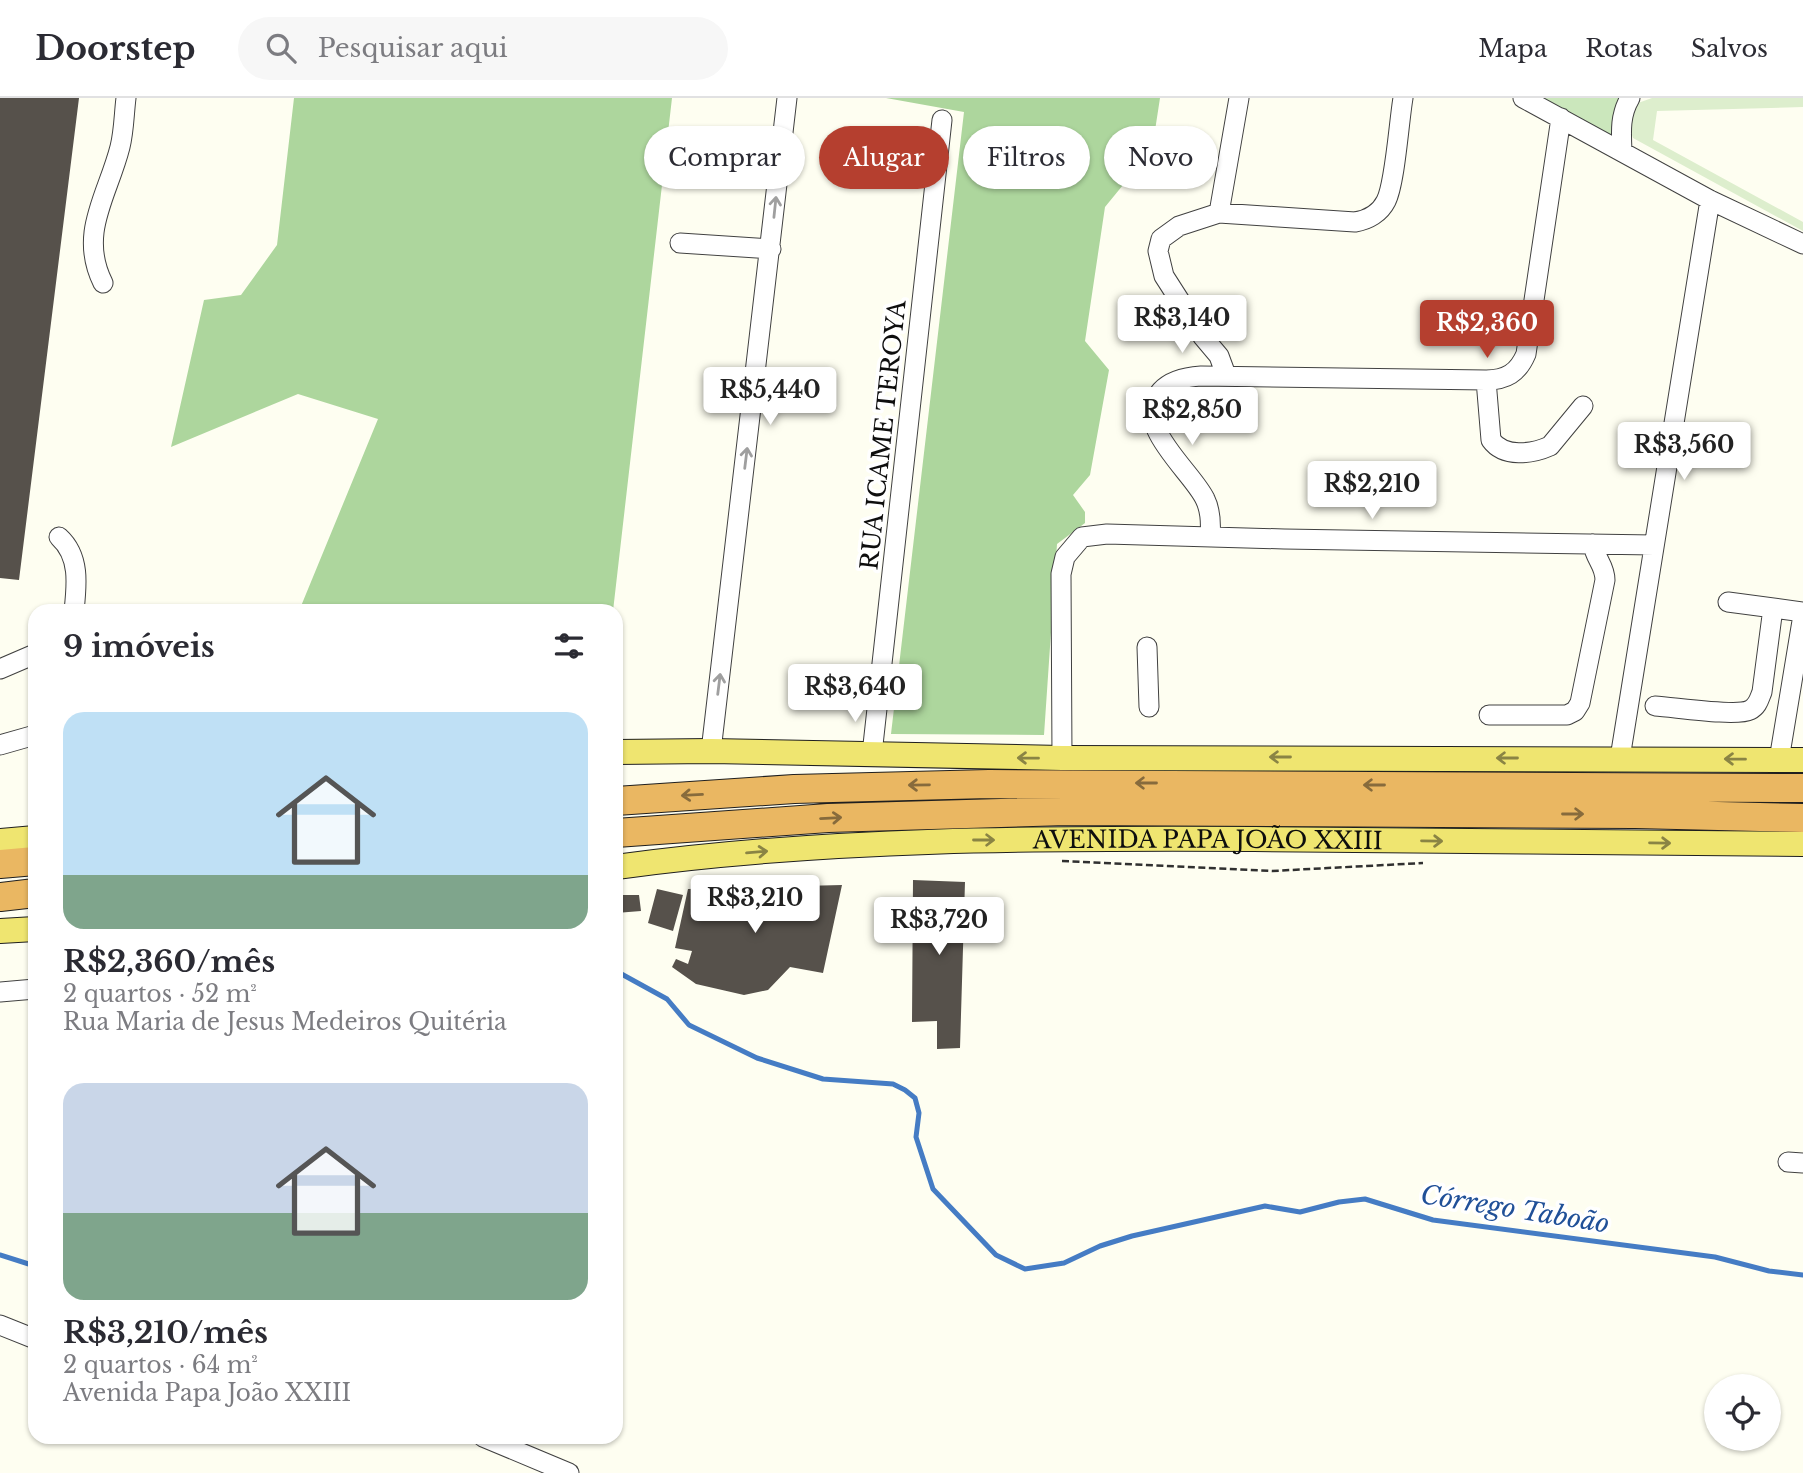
<!DOCTYPE html>
<html lang="pt">
<meta charset="utf-8">
<style>
body{margin:0;font-family:"Libre Baskerville",serif;background:#f7f7f7;color:#2b2b33;height:100vh;display:flex;flex-direction:column;font-size:26px;white-space:nowrap}
*{box-sizing:border-box;margin:0}
p{font-size:23px;color:#7c7c81}
.icon{flex:none;width:38px;height:38px;fill:none;stroke:currentColor;stroke-width:2;stroke-linecap:round;stroke-linejoin:round}
.map{position:relative;flex:1;overflow:hidden}
.sheet{position:absolute;left:28px;top:506px;width:595px;height:840px;display:flex;flex-direction:column;background:#fff;border-radius:21px;box-shadow:0 2px 5px #0004}
.sheet>*{flex:none}
.hud{position:absolute;left:644px;top:28px;width:665px;height:63px;display:flex;gap:14px}
.fabs{position:absolute;left:1704px;top:1276px;display:grid;gap:14px}
.fabs a{display:grid;place-items:center;width:77px;height:77px;border-radius:50%;background:#fff;box-shadow:0 2px 5px #0004;font-size:35px}
.price{position:absolute;translate:-50% -60px;padding:0 16px;border-radius:7px;background:#fff;color:#222;font-size:23px;line-height:46px;filter:drop-shadow(0 2px 4px #0008)}
.price::after{content:'';position:absolute;left:50%;top:42px;width:21px;height:16px;margin-left:-10px;background:inherit;clip-path:polygon(0 0,100% 0,50% 100%)}
.price.selected{background:#b53f2f;color:#fff}
ul{padding:0;list-style:none}
li{display:grid;align-content:center;gap:14px;height:371px;padding:0 35px}
li span{display:grid;place-items:center;height:217px;border-radius:21px;color:#555}
li>.icon{margin-inline-start:auto}
span .icon{width:126px;height:126px;fill:#fffc;stroke-width:1}
li b{font-size:30px}
h2{display:flex;justify-content:space-between;align-items:center;height:84px;padding:0 35px;font-size:30px}
.pill{padding:0 24px;border-radius:32px;background:#fff;box-shadow:0 2px 5px #0004;font-size:24px;line-height:63px}
.pill.selected{background:#b53f2f;color:#fff}
header{display:flex;align-items:center;gap:42px;box-sizing:border-box;height:98px;padding:0 35px;background:#fff;border-bottom:2px solid #e1e1e2}
header strong{font-size:33px}
nav{display:flex;gap:38px;margin-inline-start:auto;font-size:24px}
.search{width:490px;height:63px;background:#f7f7f7;display:flex;align-items:center;gap:18px;box-sizing:border-box;padding:0 24px;border-radius:38px;color:#7c7c81;font-size:26px}
.map>svg:first-child{display:block}
.green{fill:#cbe7bc}
.forest{fill:#add69d}
.pitch{fill:#ddeecd}
.lines{fill:none;stroke-linecap:round;stroke-linejoin:round}
.stream{stroke:#457cc4;stroke-width:5}
.building{fill:#56514b}
.minor-casing{stroke:#414141;stroke-width:21}
.major-casing{stroke:#1f1f1f;stroke-width:26}
.highway-casing{stroke:#1f1f1f;stroke-width:30}
.path{stroke:#303030;stroke-width:2.5;stroke-dasharray:7 3.5;stroke-linecap:butt}
.minor{stroke:#fff;stroke-width:19}
.major{stroke:#efe570;stroke-width:24}
.highway{stroke:#eab762;stroke-width:28}
.oneway{stroke:#9f9f9f}
.oneway2{stroke:#8a8444}
.oneway3{stroke:#876b3c}
.labels{text-anchor:middle;dominant-baseline:central;stroke-width:7;stroke-linejoin:round;paint-order:stroke}
.street-label{font-size:24px;fill:#0e0e0e;stroke:#fff}
.water-label{font-size:26px;font-style:italic;fill:#205098;stroke:#fff}
</style>
<header>
<strong>Doorstep</strong>
<div class="search"><svg class="icon" aria-label="search" viewBox="0 0 24 24"><circle cx="10" cy="10" r="6"/><path d="M15 15l6 6"/></svg>Pesquisar aqui</div>
<nav><a>Mapa</a><a>Rotas</a><a>Salvos</a></nav>
</header>
<div class="map">
<svg width="1803" height="1375" viewBox="0 0 1803 1375">
<rect width="100%" height="100%" fill="#fefef1"/>
<!-- green -->
<path class="green" d="M 1534,0 L 1623,0 L 1620,48 Z"/>
<!-- forest -->
<path class="forest" d="M 294,0 L 672,0 L 613,513 L 299,513 L 378,321 L 298,296 L 171,349 L 204,202 L 241,197 L 277,147 Z
M 886,0 L 1160,0 L 1148,78 L 1123,87 L 1105,109 L 1085,243 L 1109,272 L 1090,377 L 1073,397 L 1085,414 L 1085,425 L 1057,446 L 1044,637 L 891,636 L 964,14 Z"/>
<!-- pitch -->
<path class="pitch" d="M 1675,0 L 1803,0 L 1803,9 L 1657,13 L 1653,42 L 1803,124 L 1803,133 L 1633,40 C 1628,28 1631,16 1638,5 L 1652,0 Z"/>
<g class="lines">
<!-- stream -->
<path class="stream" d="M 616,873 L 667,901 L 689,927 L 757,960 L 823,981 L 893,986 L 905,992 L 915,1000 L 919,1015 L 916,1039 L 933,1091 L 996,1157 L 1025,1171 L 1064,1165 L 1100,1148 L 1132,1138 L 1265,1108 L 1300,1114 L 1339,1104 L 1365,1101 L 1433,1122 L 1715,1159 L 1769,1173 L 1803,1177
M 0,1157 L 35,1168"/>
</g>
<!-- building -->
<path class="building" d="M 0,0 L 79,0 L 19,482 L 0,480 Z
M 913,782 L 965,784 L 960,950 L 937,951 L 937,923 L 912,924 Z
M 842,787 L 823,875 L 790,869 L 768,892 L 744,897 L 696,886 L 672,869 L 676,861 L 688,866 L 692,853 L 675,850 L 688,791 Z
M 657,791 L 683,797 L 673,833 L 648,825 Z
M 616,797 L 639,797 L 641,813 L 616,815 Z"/>
<g class="lines">
<!-- minor casing -->
<g class="minor-casing">
<path id="minor" d="M 1523,0 L 1710,102 L 1803,146
M 1622,53 C 1621,33 1620,17 1630,0
M 1219,115 L 1239,0
M 680,145 L 771,151
M 103,185 C 78,135 108,97 120,49 C 124,33 124,16 126,0
M 1226,277 L 1219,258 L 1203,239 L 1164,178 L 1158,153 L 1161,141 L 1179,128 L 1219,115 L 1355,124 C 1368,122 1380,115 1386,103 C 1395,86 1399,23 1403,0
M 1486,282 L 1491,342 C 1504,360 1532,356 1550,348 L 1583,308
M 59,439 C 80,458 77,486 74,513
M 1210,439 C 1211,427 1211,413 1205,401 C 1192,373 1130,326 1161,293 C 1171,282 1186,279 1201,278 L 1486,282 C 1506,282 1518,275 1526,256 L 1561,20
M 1728,504 L 1803,514
M 1147,549 L 1149,609
M 0,571 L 35,556
M 1655,608 C 1674,609 1736,619 1750,612 C 1758,608 1759,601 1762,594 L 1773,510
M 1489,617 L 1567,617 L 1575,613 L 1580,605 L 1605,482 C 1605,467 1595,461 1593,446
M 0,647 L 35,637
M 711,653 L 787,0
M 872,656 L 942,22
M 1062,660 L 1061,476 L 1065,459 L 1082,439 L 1107,436 L 1284,441 L 1654,447
M 1620,660 L 1710,102
M 1779,662 L 1803,517
M 0,894 L 35,891
M 1788,1064 L 1803,1065
M 0,1227 L 35,1241
M 483,1339 L 569,1375"/>
</g>
<!-- major casing -->
<g class="major-casing">
<g id="major">
<path d="M 616,654 L 711,653 L 1062,660 L 1803,662"/>
<path d="M 0,743 L 35,740"/>
<path id="s1" d="M 616,769 C 827,740 1041,740 1254,741 C 1437,743 1620,744 1803,746"/>
<path d="M 0,833 L 35,831"/>
</g>
</g>
<!-- highway casing -->
<g class="highway-casing">
<path id="highway" d="M 616,703 L 794,691 L 989,686 L 1803,690
M 616,735 L 828,720 L 1066,713 L 1635,716 L 1803,720
M 0,766 L 35,763
M 0,799 L 35,795"/>
</g>
<!-- path -->
<path class="path" d="M 1062,763 L 1272,773 L 1423,765"/>
<!-- minor -->
<use href="#minor" class="minor"/>
<!-- major -->
<use href="#major" class="major"/>
<!-- highway -->
<use href="#highway" class="highway"/>
</g>
<!-- one-way arrows -->
<defs><path id="oneway-shaft" d="M-6 0H5M1.5-3L5.5 0L1.5 3" fill="none" stroke-width="1.6" stroke-linecap="round" stroke-linejoin="round" transform="scale(1.75)"/></defs>
<g class="oneway">
<use href="#oneway-shaft" transform="translate(775 109) rotate(-84)"/>
<use href="#oneway-shaft" transform="translate(746 360) rotate(-83)"/>
<use href="#oneway-shaft" transform="translate(719 586) rotate(-83)"/>
</g>
<g class="oneway2">
<use href="#oneway-shaft" transform="translate(1280 659) rotate(-180)"/>
<use href="#oneway-shaft" transform="translate(1028 660) rotate(-179)"/>
<use href="#oneway-shaft" transform="translate(1507 660) rotate(-180)"/>
<use href="#oneway-shaft" transform="translate(1735 661) rotate(-179)"/>
<use href="#oneway-shaft" transform="translate(984 742)"/>
<use href="#oneway-shaft" transform="translate(1432 743) rotate(1)"/>
<use href="#oneway-shaft" transform="translate(1660 745) rotate(1)"/>
<use href="#oneway-shaft" transform="translate(757 754) rotate(-5)"/>
</g>
<g class="oneway3">
<use href="#oneway-shaft" transform="translate(1146 685) rotate(180)"/>
<use href="#oneway-shaft" transform="translate(919 687) rotate(179)"/>
<use href="#oneway-shaft" transform="translate(1374 687) rotate(-180)"/>
<use href="#oneway-shaft" transform="translate(692 697) rotate(177)"/>
<use href="#oneway-shaft" transform="translate(1573 716)"/>
<use href="#oneway-shaft" transform="translate(831 720) rotate(-3)"/>
</g>
<g class="labels">
<!-- street labels -->
<g class="street-label">
<text transform="translate(883 337) rotate(-84)">RUA ICAME TEROYA</text>
<text stroke="none"><textPath href="#s1" startOffset="593">AVENIDA PAPA JOÃO XXIII</textPath></text>
</g>
<!-- water labels -->
<g class="water-label">
<text transform="translate(1515 1111) rotate(9)">Córrego Taboão</text>
</g>
</g>
</svg>
<div class="fabs">
<a><svg class="icon" aria-label="locate" viewBox="0 0 24 24"><circle cx="12" cy="12" r="6"/><path d="M12 2v4M12 18v4M2 12h4M18 12h4"/></svg></a>
</div>
<b class="price" style="left:1182px;top:257px">R$3,140</b>
<b class="price selected" style="left:1487px;top:262px">R$2,360</b>
<b class="price" style="left:770px;top:329px">R$5,440</b>
<b class="price" style="left:1192px;top:349px">R$2,850</b>
<b class="price" style="left:1684px;top:384px">R$3,560</b>
<b class="price" style="left:1372px;top:423px">R$2,210</b>
<b class="price" style="left:855px;top:626px">R$3,640</b>
<b class="price" style="left:755px;top:837px">R$3,210</b>
<b class="price" style="left:939px;top:859px">R$3,720</b>
<div class="hud">
<a class="pill">Comprar</a>
<a class="pill selected">Alugar</a>
<a class="pill">Filtros</a>
<a class="pill">Novo</a>
</div>
<section class="sheet">
<h2>9 imóveis<svg class="icon" aria-label="filters" viewBox="0 0 24 24"><path d="M4 7h16M4 17h16"/><circle cx="9" cy="7" r="2"/><circle cx="15" cy="17" r="2"/></svg></h2>
<ul>
<li><span style="background:linear-gradient(#bfe0f5 75%,#7fa58c 0)"><svg class="icon" aria-label="home" viewBox="0 0 24 24"><path d="M3 11l9-7 9 7M6 9v11h12V9"/></svg></span><div><b>R$2,360/mês</b><p>2 quartos · 52 m²</p><p>Rua Maria de Jesus Medeiros Quitéria</p></div></li>
<li><span style="background:linear-gradient(#c9d6e8 60%,#7fa58c 0)"><svg class="icon" aria-label="home" viewBox="0 0 24 24"><path d="M3 11l9-7 9 7M6 9v11h12V9"/></svg></span><div><b>R$3,210/mês</b><p>2 quartos · 64 m²</p><p>Avenida Papa João XXIII</p></div></li>
</ul>
</section>
</div>
